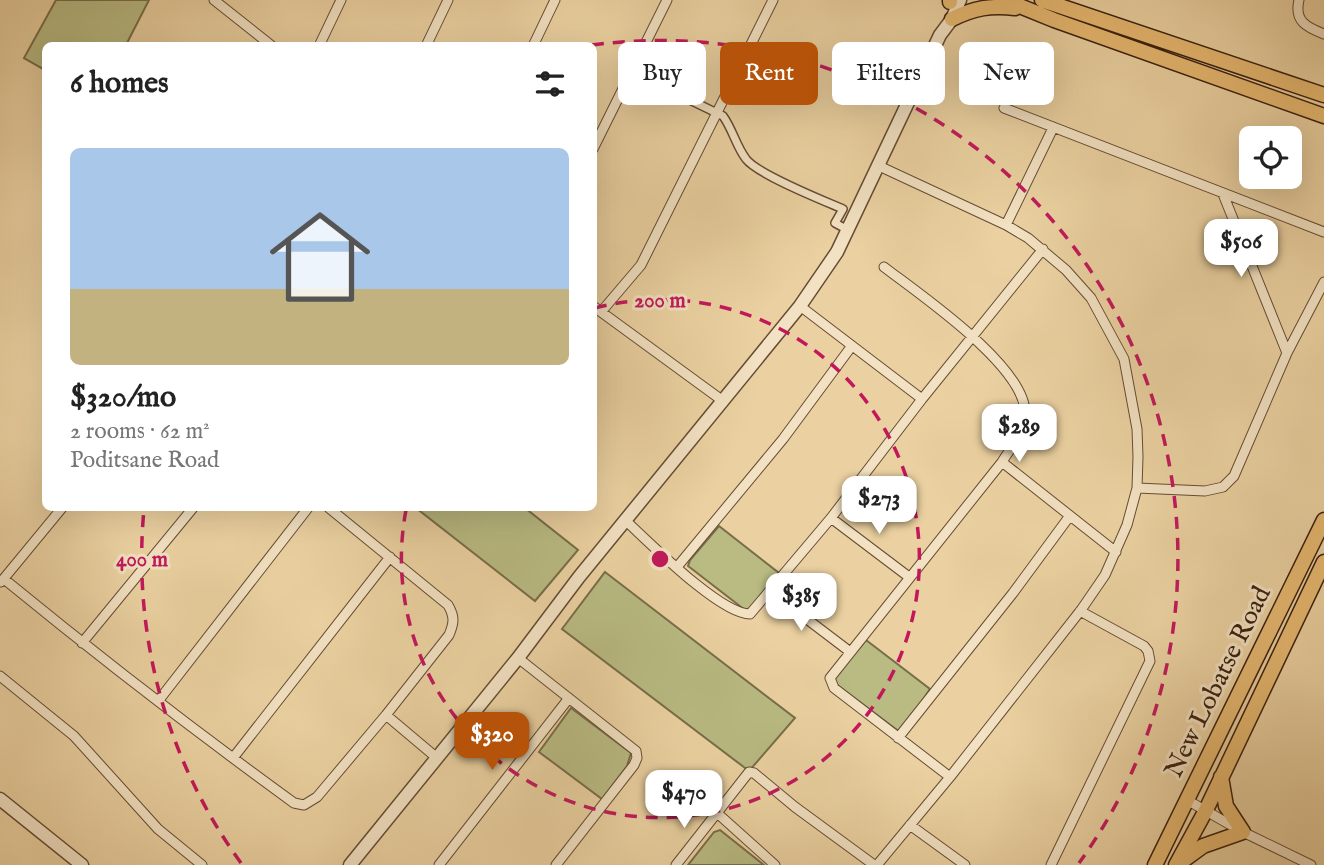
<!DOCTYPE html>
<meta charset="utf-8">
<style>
body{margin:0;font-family:"IM FELL English",serif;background:#f2f2f2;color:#222;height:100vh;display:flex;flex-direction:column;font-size:26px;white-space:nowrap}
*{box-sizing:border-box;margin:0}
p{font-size:23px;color:#767676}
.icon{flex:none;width:38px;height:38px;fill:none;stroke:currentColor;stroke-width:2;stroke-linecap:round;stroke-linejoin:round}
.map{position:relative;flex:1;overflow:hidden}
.drawer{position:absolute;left:42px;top:42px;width:555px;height:469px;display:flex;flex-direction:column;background:#fff;border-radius:10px;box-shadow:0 7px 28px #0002}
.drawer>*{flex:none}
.hud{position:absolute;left:618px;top:42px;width:600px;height:63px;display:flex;gap:14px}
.controls{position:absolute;left:1239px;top:126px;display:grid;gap:14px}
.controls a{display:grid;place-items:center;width:63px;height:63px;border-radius:10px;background:#fff;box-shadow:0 7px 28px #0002;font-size:35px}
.price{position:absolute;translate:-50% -60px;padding:0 16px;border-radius:14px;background:#fff;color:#222;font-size:23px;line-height:46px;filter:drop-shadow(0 2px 4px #0008)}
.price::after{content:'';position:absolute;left:50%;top:42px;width:21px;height:16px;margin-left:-10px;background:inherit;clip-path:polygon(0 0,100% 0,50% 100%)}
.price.selected{background:#b45309;color:#fff}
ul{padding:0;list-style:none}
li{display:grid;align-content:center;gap:14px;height:371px;padding:0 28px}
li span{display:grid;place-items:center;height:217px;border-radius:10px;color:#555}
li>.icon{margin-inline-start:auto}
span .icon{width:126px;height:126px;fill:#fffc;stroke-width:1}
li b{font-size:30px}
h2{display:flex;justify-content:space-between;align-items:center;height:84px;padding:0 28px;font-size:30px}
.chip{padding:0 24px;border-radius:10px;background:#fff;box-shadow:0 7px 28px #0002;font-size:24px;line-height:63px}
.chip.selected{background:#b45309;color:#fff}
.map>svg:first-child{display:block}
.green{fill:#b9bb83;stroke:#786d49;stroke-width:2}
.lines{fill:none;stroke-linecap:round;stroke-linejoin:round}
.pedestrian-casing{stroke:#654c34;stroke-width:10}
.minor-casing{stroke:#654c34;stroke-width:11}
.tertiary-casing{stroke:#654c34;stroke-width:15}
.primary-casing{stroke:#381f0f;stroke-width:17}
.pedestrian{stroke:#f2e1c2;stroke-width:7}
.minor{stroke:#f2e1c2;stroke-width:9}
.tertiary{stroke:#f2e1c2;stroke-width:12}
.primary{stroke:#e6b870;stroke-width:14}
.ring{fill:none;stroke:#c2185b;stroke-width:3.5;stroke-dasharray:12 9}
.labels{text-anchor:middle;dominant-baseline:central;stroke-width:6;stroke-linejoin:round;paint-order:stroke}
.street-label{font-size:26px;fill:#381f0f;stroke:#f2e1c2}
.centre{fill:#c2185b;stroke:#f2e1c2;stroke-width:3.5}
.ring-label{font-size:21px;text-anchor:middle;font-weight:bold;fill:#c2185b;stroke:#f2e1c2;stroke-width:6;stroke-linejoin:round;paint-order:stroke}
</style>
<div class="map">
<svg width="1324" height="865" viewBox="0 0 1324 865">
<rect width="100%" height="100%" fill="#ebd1a1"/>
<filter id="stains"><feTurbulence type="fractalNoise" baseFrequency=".00286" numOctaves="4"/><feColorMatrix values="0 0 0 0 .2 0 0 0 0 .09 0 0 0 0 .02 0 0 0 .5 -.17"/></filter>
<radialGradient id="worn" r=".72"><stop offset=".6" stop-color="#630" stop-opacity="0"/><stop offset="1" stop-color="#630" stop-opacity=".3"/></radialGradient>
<!-- green -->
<path class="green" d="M 56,0 L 149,0 L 126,45 L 46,46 L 45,70 L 24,58 Z
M 416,508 L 525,508 L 578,550 L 535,601 Z
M 719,526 L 779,573 L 752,610 L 745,610 L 688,566 L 690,560 Z
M 605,572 L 795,718 L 749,771 L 562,629 Z
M 866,640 L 930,689 L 901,733 L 836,684 L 834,678 Z
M 571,708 L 631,753 L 627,766 L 602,799 L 539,752 Z
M 720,830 L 764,865 L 688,865 L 714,832 Z"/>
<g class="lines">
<!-- pedestrian casing -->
<g class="pedestrian-casing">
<path id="pedestrian" d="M 630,71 L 723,116 C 733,130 736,146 746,159 C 757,174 822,200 843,209 L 835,223 L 848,230"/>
</g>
<!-- minor casing -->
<g class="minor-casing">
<path id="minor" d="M 214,0 L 272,46
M 1299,0 C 1294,21 1306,27 1324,34
M 319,46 L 341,0
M 426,46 L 448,0
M 533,46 L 555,0
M 1004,108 L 1324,232
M 593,149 L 667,0
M 1223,194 L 1287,353
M 1006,225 L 1053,128
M 884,267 C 919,294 1027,367 1025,414 C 1025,432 1011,447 1002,462 L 830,678 L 834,688 L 950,777
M 593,306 L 723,401
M 800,306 L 922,399
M 601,312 L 641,265 L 773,0
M 1002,462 L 1116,552
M 1137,488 L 1205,491 L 1223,487 L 1234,476 L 1287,353 L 1324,282
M 831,518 L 909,577
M 625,520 C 649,542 720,614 750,614 L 831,518 L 922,399 L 1043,249
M 677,567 L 783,439 L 851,347
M 4,579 C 98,656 195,731 294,803 L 304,805 L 317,797 L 386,715 L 449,635 C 454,623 455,617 448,605 L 329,508
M 1,582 L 62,508
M 770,591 L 849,651
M 82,643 L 193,508
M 518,658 L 636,751 L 637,758 L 634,765 L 556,865
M 0,676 L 74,736 L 158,829 L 202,865
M 159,700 L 308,508
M 386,715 L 437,758
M 898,738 L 1013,593 L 1069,517
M 233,758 L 390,557
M 1187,800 L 1243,832 L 1311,865
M 716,812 L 775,865
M 910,825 L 965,865
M 439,865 L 569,698
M 676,865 L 749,772 L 754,773 L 795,807 L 874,865
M 877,865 L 950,777 L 1081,610 L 1105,575 L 1127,525 L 1137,488 L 1138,457 L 1137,429 L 1124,359 L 1091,298 L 1066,270 L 1028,238 L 1006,225 L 879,166
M 1051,865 L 1150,661 L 1148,651 L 1144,646 L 1080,611"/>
</g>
<!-- tertiary casing -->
<g class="tertiary-casing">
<path id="tertiary" d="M 0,799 L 82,865
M 350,865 L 518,658 L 579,577 L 800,306 L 837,252 L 940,35 L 952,19 L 960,0"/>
</g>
<!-- primary casing -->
<g class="primary-casing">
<path id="primary" d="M 950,0 L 950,2
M 1005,0 L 1054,20 L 1324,116
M 1042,0 L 1324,95
M 952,19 C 974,8 991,5 1015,8
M 1181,862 L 1203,846 L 1243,832 L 1226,806 L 1221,777
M 1155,865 L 1324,520
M 1176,865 L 1206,810 L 1324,562"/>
</g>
<!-- pedestrian -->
<use href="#pedestrian" class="pedestrian"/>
<!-- minor -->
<use href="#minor" class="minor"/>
<!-- tertiary -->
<use href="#tertiary" class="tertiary"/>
<!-- primary -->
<use href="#primary" class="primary"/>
</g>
<!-- distance rings -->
<g class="ring">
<path d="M595 308A259 259 0 1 1 406 510"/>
<path d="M241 863A518 518 0 0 1 144 509M592 45A518 518 0 0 1 1079 863"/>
</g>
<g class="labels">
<!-- street labels -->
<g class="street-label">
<text transform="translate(1218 682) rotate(-64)">New Lobatse Road</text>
</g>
</g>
<circle cx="660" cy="559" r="10" class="centre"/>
<g class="ring-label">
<text x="660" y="307">200 m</text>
<text x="142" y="566">400 m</text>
</g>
<rect width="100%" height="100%" filter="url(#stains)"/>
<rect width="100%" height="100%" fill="url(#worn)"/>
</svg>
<div class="controls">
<a><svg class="icon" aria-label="locate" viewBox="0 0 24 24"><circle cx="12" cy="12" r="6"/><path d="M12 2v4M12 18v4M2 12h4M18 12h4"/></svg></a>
</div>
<b class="price" style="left:1241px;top:279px">$506</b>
<b class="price" style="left:1019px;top:464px">$289</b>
<b class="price" style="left:879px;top:536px">$273</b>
<b class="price" style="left:801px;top:633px">$385</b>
<b class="price selected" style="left:492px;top:772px">$320</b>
<b class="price" style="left:684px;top:830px">$470</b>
<div class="hud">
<a class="chip">Buy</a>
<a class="chip selected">Rent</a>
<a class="chip">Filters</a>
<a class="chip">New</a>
</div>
<section class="drawer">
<h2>6 homes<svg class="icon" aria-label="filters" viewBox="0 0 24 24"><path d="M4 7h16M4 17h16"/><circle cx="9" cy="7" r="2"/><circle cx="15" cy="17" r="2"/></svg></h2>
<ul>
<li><span style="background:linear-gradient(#a9c7e8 65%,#c2b280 0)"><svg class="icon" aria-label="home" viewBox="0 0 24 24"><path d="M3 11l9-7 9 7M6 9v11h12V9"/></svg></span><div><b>$320/mo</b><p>2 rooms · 62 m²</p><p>Poditsane Road</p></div></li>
</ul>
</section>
</div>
